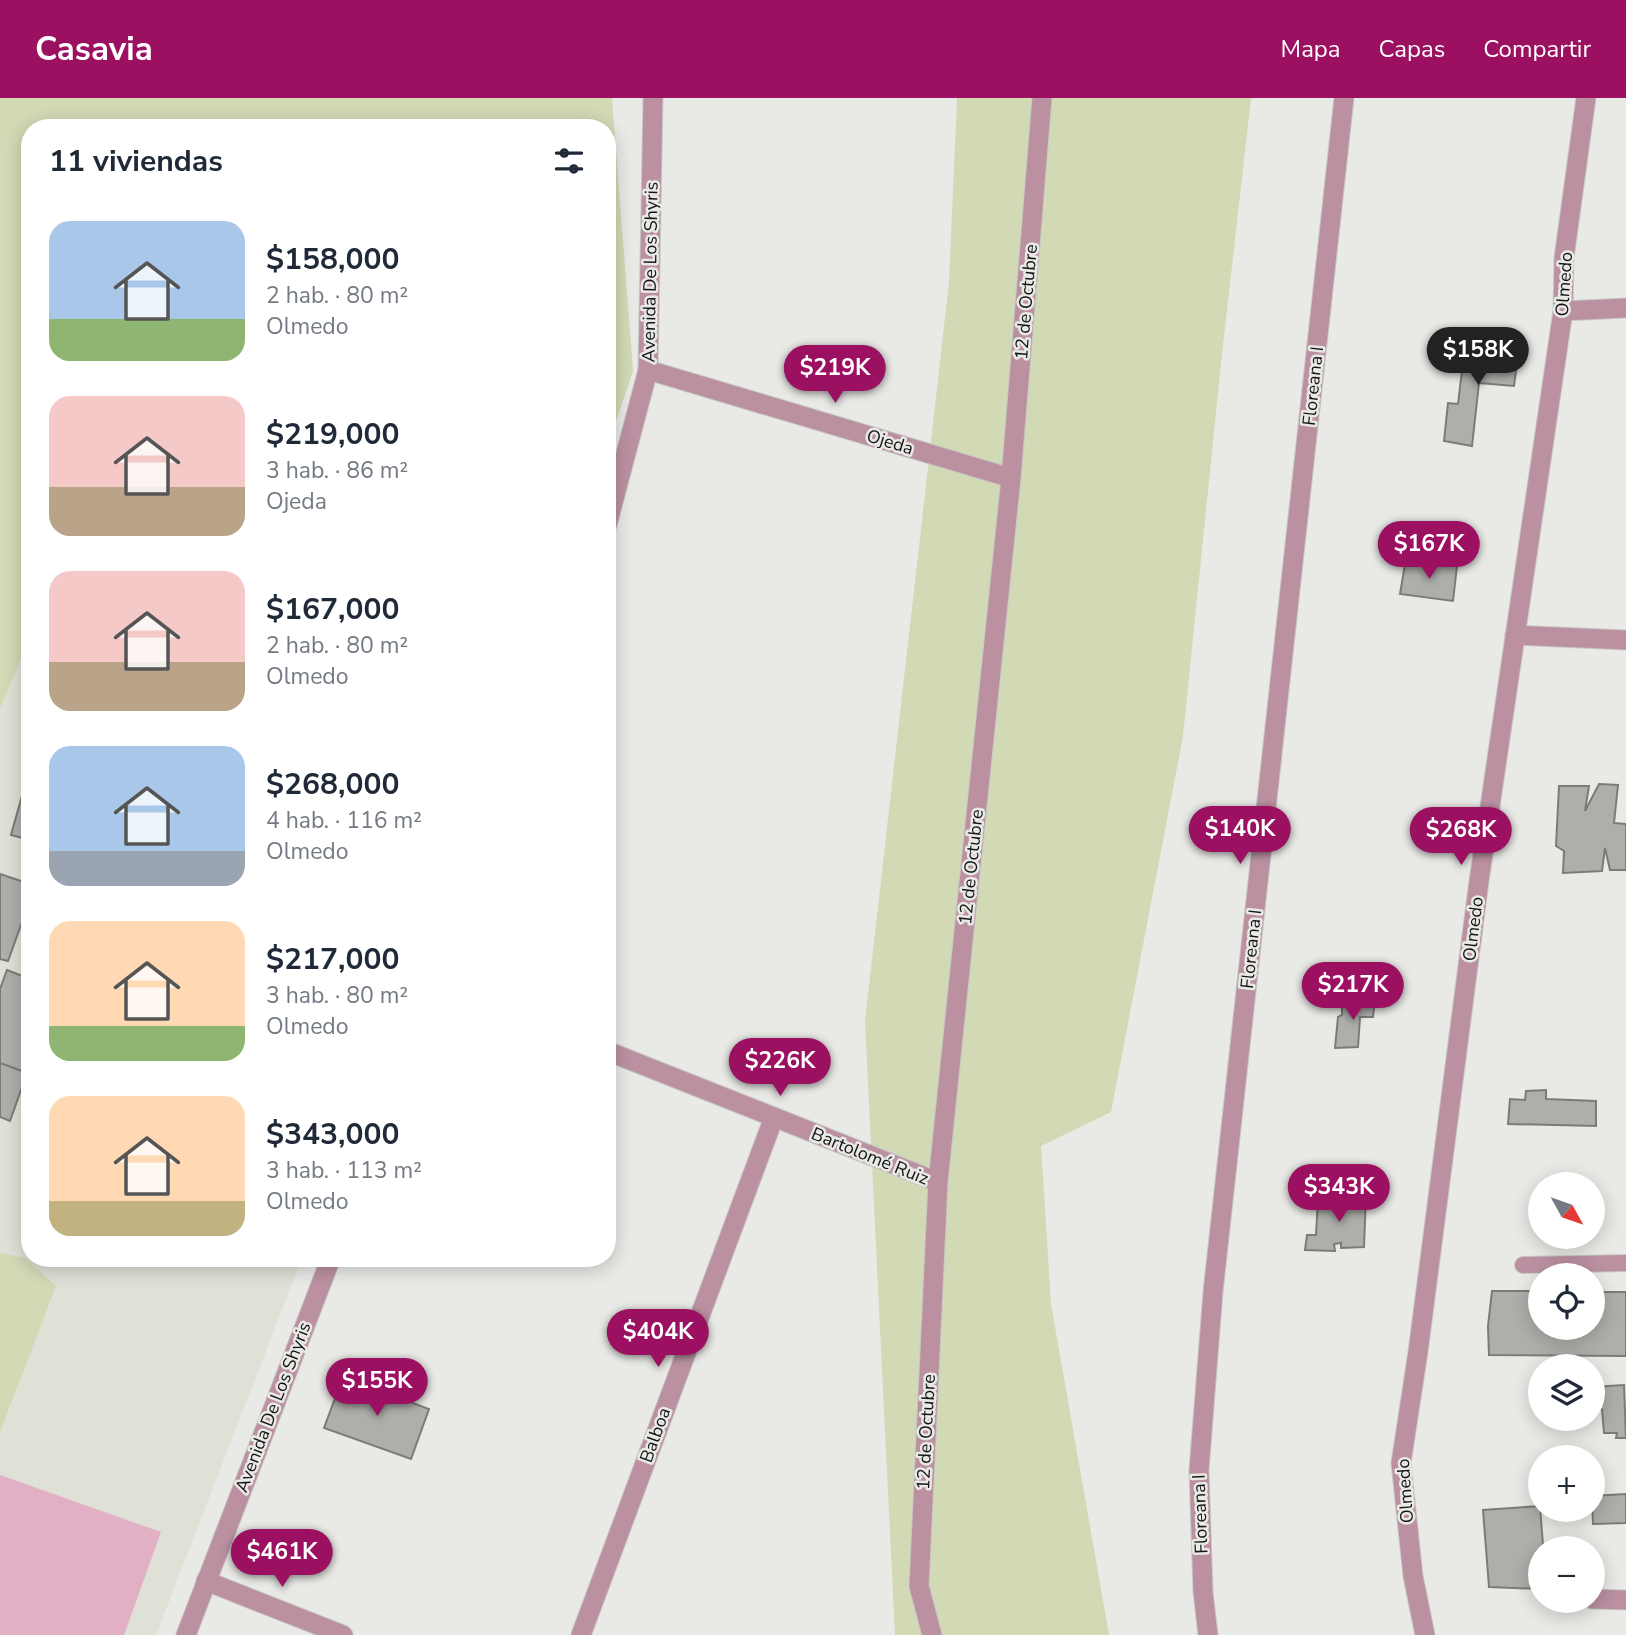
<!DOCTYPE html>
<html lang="es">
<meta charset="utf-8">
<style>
body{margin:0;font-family:"Nunito Sans",sans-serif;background:#f6f6f7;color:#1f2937;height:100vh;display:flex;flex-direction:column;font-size:26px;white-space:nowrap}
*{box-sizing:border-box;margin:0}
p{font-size:23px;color:#747a83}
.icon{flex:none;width:38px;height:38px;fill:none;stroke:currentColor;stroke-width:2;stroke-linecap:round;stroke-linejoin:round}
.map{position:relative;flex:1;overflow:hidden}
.sheet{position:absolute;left:21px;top:21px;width:595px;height:1148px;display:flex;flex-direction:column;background:#fff;border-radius:28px;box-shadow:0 4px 18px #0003}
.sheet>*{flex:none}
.needle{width:46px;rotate:130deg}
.controls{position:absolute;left:1528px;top:1074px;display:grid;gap:14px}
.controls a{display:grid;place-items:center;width:77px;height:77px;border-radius:50%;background:#fff;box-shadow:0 4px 18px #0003;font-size:35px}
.price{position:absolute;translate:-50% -60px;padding:0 16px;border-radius:24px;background:#9b1061;color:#fff;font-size:23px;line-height:46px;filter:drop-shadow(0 2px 4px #0008)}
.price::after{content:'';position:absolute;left:50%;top:42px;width:21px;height:16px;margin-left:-10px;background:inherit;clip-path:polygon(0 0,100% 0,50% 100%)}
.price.on{background:#222;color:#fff}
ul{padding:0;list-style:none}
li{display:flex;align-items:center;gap:21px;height:175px;padding:0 28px}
li span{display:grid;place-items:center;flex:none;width:196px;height:140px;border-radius:21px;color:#555}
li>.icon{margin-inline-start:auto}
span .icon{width:84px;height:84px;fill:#fffc;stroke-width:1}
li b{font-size:30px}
h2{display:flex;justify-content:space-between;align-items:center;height:84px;padding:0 28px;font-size:30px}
header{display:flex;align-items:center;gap:42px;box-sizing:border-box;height:98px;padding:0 35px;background:#9b1061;color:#fff}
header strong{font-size:33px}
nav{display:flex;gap:38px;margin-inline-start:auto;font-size:24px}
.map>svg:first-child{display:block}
.built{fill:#dfe1d6}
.green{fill:#d1d9b5}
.water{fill:#e2b0c4}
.building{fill:#aeaeab;stroke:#7b7b78;stroke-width:2}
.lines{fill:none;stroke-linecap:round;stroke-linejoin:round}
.service-casing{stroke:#c7c7c4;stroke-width:18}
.minor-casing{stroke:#c7c7c4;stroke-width:21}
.tertiary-casing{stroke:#c7c7c4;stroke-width:21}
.service{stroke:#bb91a2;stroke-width:16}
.minor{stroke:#bb91a2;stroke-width:19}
.tertiary{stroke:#bb91a2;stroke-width:19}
.labels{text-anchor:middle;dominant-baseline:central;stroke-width:5;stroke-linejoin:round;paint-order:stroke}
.street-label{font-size:18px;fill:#141514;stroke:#e9e9e6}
</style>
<header>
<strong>Casavia</strong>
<nav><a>Mapa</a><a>Capas</a><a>Compartir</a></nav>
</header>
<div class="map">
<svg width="1626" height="1537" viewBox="0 0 1626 1537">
<rect width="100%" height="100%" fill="#e9e9e6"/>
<!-- built -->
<path class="built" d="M 0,0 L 607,30 L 30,30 L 30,1160 L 302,1160 L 156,1537 L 0,1537 Z"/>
<!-- green -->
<path class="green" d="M 0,0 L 612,0 L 633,273 L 607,350 L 607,30 L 30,30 L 30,540 L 0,610 Z
M 957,0 L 1251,0 L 1221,265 L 1183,638 L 1111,1014 L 1041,1048 L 1051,1206 L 1109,1537 L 895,1537 L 865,923 L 949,185 Z
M 0,1155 L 25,1160 L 56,1188 L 0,1334 Z"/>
<!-- water -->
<path class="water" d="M 0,1377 L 161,1434 L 124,1537 L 0,1537 Z"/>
<!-- building -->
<path class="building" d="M 1465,247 L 1519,250 L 1514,288 L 1479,285 L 1472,348 L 1444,343 L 1448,305 L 1458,306 Z
M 1405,466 L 1457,468 L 1453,503 L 1400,496 Z
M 1599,686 L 1618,687 L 1614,725 L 1626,726 L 1626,772 L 1610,772 L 1605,750 L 1602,773 L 1563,775 L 1564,753 L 1556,748 L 1559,688 L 1589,688 L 1585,713 Z
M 25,687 L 30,688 L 30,742 L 11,737 Z
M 0,776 L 30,786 L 30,802 L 8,863 L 0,861 Z
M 7,872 L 30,881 L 30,976 L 0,965 L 0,891 Z
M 1351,900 L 1375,901 L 1373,919 L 1360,919 L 1358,949 L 1335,950 L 1338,919 L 1342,917 L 1342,905 L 1351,905 Z
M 0,965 L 27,975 L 10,1023 L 0,1019 Z
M 1546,992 L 1546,1001 L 1596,1003 L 1596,1028 L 1508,1026 L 1510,1001 L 1525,1002 L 1526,993 Z
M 1366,1097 L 1364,1149 L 1341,1150 L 1341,1145 L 1334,1146 L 1335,1153 L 1305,1152 L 1307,1137 L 1316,1137 L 1318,1100 Z
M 1492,1193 L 1540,1193 L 1540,1230 L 1592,1230 L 1592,1194 L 1626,1194 L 1626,1258 L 1489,1257 L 1488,1228 Z
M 343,1279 L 429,1311 L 411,1361 L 324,1330 Z
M 1624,1287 L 1626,1340 L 1616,1340 L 1617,1335 L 1604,1335 L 1602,1311 L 1592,1312 L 1592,1289 Z
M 1626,1396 L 1626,1425 L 1593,1426 L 1592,1398 Z
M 1540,1408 L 1543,1447 L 1554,1447 L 1554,1451 L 1540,1451 L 1540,1491 L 1489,1489 L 1483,1412 Z"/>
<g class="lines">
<!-- service casing -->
<g class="service-casing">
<path id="service" d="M 1523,1167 L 1626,1165"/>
</g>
<!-- minor casing -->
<g class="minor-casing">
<path id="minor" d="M 1563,213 L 1626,210
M 648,272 L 1011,380
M 1515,537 L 1626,542
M 607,953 L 938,1084
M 206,1483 L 343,1537
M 1592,1501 L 1626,1502
M 581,1537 L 774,1019
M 932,1537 L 919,1488 L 938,1084 L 1011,380 L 1042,0
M 1208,1537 L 1203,1494 L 1199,1372 L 1213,1194 L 1344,0"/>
</g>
<!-- tertiary casing -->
<g class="tertiary-casing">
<path id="tertiary" d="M 607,427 L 648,272 L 653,0
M 186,1537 L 331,1160
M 1425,1537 L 1413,1478 L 1401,1365 L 1418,1254 L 1479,783 L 1563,213 L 1564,160 L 1586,0"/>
</g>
<!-- service -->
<use href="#service" class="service"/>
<!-- minor -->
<use href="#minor" class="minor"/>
<!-- tertiary -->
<use href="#tertiary" class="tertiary"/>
</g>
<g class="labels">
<!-- street labels -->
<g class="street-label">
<text transform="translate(650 174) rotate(-89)">Avenida De Los Shyris</text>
<text transform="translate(1564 186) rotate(-86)">Olmedo</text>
<text transform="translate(1026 204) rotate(-85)">12 de Octubre</text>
<text transform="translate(1313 288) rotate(-84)">Floreana I</text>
<text transform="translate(890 344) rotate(17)">Ojeda</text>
<text transform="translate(971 769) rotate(-84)">12 de Octubre</text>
<text transform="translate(1473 831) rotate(-83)">Olmedo</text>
<text transform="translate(1251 851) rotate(-84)">Floreana I</text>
<text transform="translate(870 1058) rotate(22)">Bartolomé Ruiz</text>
<text transform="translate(273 1309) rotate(-69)">Avenida De Los Shyris</text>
<text transform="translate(926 1334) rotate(-87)">12 de Octubre</text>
<text transform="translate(655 1337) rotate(-70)">Balboa</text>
<text transform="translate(1405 1393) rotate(-94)">Olmedo</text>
<text transform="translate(1200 1416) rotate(-92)">Floreana I</text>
</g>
</g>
</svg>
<div class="controls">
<a><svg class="needle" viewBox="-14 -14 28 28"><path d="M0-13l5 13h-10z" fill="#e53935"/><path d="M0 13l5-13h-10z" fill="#747a83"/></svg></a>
<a><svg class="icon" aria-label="locate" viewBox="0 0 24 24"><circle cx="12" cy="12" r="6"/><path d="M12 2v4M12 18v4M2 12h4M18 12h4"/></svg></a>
<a><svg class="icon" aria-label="layers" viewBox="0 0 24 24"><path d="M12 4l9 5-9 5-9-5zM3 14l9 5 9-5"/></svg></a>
<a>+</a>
<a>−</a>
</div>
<b class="price on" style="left:1478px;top:289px">$158K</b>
<b class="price" style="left:835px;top:307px">$219K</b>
<b class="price" style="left:1429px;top:483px">$167K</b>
<b class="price" style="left:1240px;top:768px">$140K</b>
<b class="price" style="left:1461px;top:769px">$268K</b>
<b class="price" style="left:1353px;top:924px">$217K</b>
<b class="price" style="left:780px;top:1000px">$226K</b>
<b class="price" style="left:1339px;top:1126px">$343K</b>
<b class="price" style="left:658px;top:1271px">$404K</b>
<b class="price" style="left:377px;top:1320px">$155K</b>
<b class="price" style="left:282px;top:1491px">$461K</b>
<section class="sheet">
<h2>11 viviendas<svg class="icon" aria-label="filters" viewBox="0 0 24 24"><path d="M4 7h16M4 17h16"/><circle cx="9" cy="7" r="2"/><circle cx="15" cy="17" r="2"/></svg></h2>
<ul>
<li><span style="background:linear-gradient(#a9c7e8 70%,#8fb573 0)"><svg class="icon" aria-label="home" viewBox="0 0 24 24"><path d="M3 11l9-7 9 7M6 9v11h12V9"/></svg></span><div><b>$158,000</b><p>2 hab. · 80 m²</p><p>Olmedo</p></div></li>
<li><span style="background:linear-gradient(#f6c9c9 65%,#b9a48a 0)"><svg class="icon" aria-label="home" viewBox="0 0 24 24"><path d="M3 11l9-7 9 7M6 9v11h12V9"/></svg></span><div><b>$219,000</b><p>3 hab. · 86 m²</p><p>Ojeda</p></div></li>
<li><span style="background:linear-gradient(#f6c9c9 65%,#b9a48a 0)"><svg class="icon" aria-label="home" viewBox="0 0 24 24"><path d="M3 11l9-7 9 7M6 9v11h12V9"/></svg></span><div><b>$167,000</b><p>2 hab. · 80 m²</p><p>Olmedo</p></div></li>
<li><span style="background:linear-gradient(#a9c7e8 75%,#9aa5b1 0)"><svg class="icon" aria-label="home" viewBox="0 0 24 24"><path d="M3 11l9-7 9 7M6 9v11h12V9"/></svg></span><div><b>$268,000</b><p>4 hab. · 116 m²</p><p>Olmedo</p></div></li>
<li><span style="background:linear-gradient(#ffd9b3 75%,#8fb573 0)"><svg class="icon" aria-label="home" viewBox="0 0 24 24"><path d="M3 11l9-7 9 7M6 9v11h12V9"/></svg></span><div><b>$217,000</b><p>3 hab. · 80 m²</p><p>Olmedo</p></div></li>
<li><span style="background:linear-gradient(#ffd9b3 75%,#c2b280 0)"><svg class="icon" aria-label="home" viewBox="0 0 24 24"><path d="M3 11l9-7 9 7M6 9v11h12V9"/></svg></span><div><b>$343,000</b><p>3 hab. · 113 m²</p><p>Olmedo</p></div></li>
</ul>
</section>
</div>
